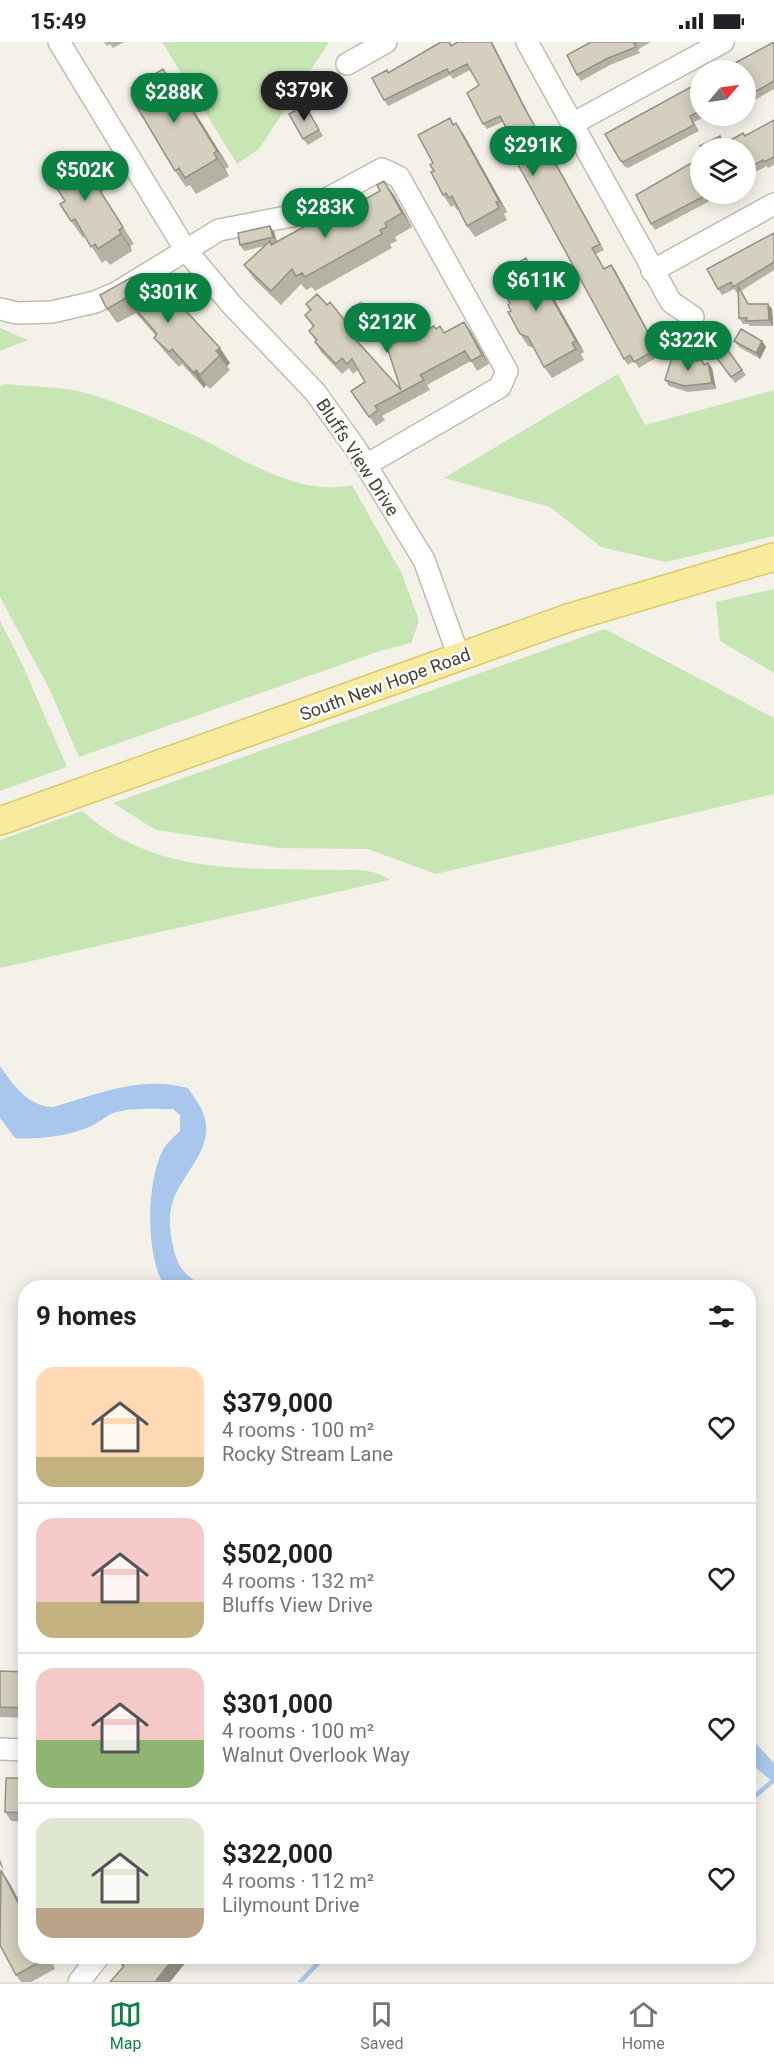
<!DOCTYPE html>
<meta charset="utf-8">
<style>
body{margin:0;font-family:Roboto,sans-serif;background:#f6f6f6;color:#202124;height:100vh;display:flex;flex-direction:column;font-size:22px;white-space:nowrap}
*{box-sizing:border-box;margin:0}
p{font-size:20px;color:#757577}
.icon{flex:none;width:33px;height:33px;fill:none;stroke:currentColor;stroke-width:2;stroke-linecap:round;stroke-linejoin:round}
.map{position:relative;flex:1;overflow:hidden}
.panel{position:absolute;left:18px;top:1238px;width:738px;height:684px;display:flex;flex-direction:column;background:#fff;border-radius:24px;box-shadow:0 3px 15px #0003}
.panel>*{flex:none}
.needle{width:39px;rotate:61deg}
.tools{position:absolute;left:690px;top:18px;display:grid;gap:12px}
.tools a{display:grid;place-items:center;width:66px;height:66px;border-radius:50%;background:#fff;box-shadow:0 3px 15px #0003;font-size:30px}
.price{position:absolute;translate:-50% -51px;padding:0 14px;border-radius:21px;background:#0b8043;color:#fff;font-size:20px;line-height:39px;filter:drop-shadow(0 2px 3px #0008)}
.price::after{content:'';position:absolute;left:50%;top:36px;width:18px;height:14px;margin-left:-9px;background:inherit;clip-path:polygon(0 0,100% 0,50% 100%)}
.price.current{background:#222;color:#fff}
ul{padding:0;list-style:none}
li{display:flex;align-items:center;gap:18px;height:150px;padding:0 18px}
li+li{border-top:2px solid #e0e0e0}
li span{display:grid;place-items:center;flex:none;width:168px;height:120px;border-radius:18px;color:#555}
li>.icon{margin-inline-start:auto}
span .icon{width:72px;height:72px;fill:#fffc;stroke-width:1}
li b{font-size:26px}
h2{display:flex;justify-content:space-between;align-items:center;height:72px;padding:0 18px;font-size:26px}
.status{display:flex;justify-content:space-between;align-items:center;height:42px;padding:0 30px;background:#fff;direction:ltr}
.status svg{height:16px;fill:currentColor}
.tabs{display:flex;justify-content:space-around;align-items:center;height:84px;border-top:2px solid #e0e0e0;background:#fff;font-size:16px;color:#757577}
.tabs a{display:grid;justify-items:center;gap:3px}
.tabs .current{color:#0b8043}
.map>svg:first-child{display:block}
.green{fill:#c8e5b4}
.water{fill:#a9c7ec}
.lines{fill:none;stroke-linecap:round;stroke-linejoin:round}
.stream{stroke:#a9c7ec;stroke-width:4.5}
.minor-casing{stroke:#c1bdae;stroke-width:24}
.major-casing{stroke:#dccb6d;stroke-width:30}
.minor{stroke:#fff;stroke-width:21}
.major{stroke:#f8eb9d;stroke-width:27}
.wall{fill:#b6b2a3}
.shaded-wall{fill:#949185}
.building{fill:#d4cfbe;stroke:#949185;stroke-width:1.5}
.labels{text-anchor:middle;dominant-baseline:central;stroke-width:5;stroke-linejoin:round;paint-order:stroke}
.street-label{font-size:18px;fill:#464237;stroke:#fff}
</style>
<div class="status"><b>15:49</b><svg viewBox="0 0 49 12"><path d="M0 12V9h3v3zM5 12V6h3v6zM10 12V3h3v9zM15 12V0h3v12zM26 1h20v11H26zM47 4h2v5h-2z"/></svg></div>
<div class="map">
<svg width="774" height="1940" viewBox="0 0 774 1940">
<rect width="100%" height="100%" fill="#f3f1e8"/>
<!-- green -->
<path class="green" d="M 162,0 L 329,0 L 259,107 L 237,122 Z
M 0,286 L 28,298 L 0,309 Z
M 618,332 L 645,383 L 774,348 L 774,494 L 666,520 L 601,505 L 550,465 L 444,436 Z
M 5,342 C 36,345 66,344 96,354 C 127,364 159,378 189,391 C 238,413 296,456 352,443 L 402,532 L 419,579 L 411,601 L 380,609 L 79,715 L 49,646 L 0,555 L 0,344 Z
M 774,547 L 774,631 L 720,599 L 716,560 Z
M 0,579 L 22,622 L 67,725 L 0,749 Z
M 605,587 L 774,676 L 774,752 L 436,832 L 368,807 L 279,806 L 156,788 L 113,761 Z
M 82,769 C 152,831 232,826 320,828 C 345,829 369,823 390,838 L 0,926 L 0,798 Z"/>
<!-- water -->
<path class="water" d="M 361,259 L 382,282 L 369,293 L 349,269 Z
M 0,1024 C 13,1043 29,1065 53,1065 C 98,1052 141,1033 188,1046 C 196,1058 205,1069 206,1083 C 209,1111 181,1134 173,1159 C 168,1173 170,1190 173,1204 C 178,1228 188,1238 210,1245 L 165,1245 C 145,1214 146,1138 164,1106 C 168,1100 175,1094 180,1089 L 180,1073 L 173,1067 C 153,1067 132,1065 113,1071 C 104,1075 97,1082 89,1085 C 68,1094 37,1098 15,1096 L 0,1076 Z
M 748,1693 L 774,1721 L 774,1741 L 749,1720 Z"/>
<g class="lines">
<!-- stream -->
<path class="stream" d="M 748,1760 L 774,1738
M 300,1940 L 325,1914"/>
<!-- minor casing -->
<g class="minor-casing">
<path id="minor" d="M 59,0 L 185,207 L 231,262 L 315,350 L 356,407 L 424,518 L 459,615
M 527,0 L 671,260 L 693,275
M 347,22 L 386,0
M 572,82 L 723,0
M 652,229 L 774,162
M 0,267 L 17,271 L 52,270 L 95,260 L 116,251 L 219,188 L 297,173 L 382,127 L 399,135 L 507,329 L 500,345 L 366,423
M 0,1707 L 26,1708
M 79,1940 L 99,1914"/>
</g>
<!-- major casing -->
<g class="major-casing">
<path id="major" d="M 0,779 L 568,576 L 774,515"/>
</g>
<!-- minor -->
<use href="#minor" class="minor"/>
<!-- major -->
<use href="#major" class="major"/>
</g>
<!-- wall -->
<path class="wall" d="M 104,0 L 124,0 L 113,6 L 110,2 L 107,4 Z
M 441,0 L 450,0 L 452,3 L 458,0 L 492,0 L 528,71 L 604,208 L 596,212 L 604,226 L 611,223 L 615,228 L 661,313 L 639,326 L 634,319 L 628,323 L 624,317 L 513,99 L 503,80 L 487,87 L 483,82 L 479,43 L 470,28 L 453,37 L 450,33 L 388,64 L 384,58 L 388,31 Z
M 591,0 L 651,0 L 642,5 L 638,8 L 640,11 L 610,23 L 581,39 L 577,33 Z
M 774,0 L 774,47 L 746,63 L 746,28 Z
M 167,33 L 181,48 L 229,125 L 225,127 L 229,134 L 196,152 L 190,143 L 186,145 L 175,129 L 139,58 Z
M 700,40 L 700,74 L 707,74 L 694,80 L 699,89 L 628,126 L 624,124 L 620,118 Z
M 305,63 L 323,94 L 308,103 L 303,97 Z
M 450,76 L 454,82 L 456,81 L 464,93 L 507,170 L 504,172 L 507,178 L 475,195 L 467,184 L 459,167 L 457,168 L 454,163 L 451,165 L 443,153 L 434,129 L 433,121 Z
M 774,78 L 774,123 L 768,126 L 767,124 L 746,135 L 748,138 L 746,139 L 746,106 L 725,101 L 746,94 Z
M 81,114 L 104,148 L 101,150 L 134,202 L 130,204 L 132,209 L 110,223 L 106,218 L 102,221 L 85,194 L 83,196 L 71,179 L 65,159 L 77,117 Z
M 700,152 L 723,152 L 655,188 L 651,182 Z
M 394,153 L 412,185 L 395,195 L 397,199 L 390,202 L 392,206 L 315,249 L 312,245 L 306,248 L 301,242 L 281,263 L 254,237 L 244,223 L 265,204 L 244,209 L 240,203 L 270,184 L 274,190 L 277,199 L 359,160 Z
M 774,191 L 774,228 L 741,249 L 749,262 L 768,262 L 772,267 L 773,284 L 750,284 L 748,282 L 743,282 L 739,276 L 738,250 L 737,251 L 734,247 L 722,253 L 718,247 Z
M 530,222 L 540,232 L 584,310 L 581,312 L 584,318 L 552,336 L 544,325 L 534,306 L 528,304 L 520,292 L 511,269 L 510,261 Z
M 143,250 L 146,255 L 230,321 L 227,324 L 230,328 L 210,347 L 206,343 L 204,346 L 182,322 L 179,325 L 165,310 L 154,296 L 156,294 L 136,271 L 117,281 L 107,267 L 100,253 Z
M 306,262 L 327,263 L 350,285 L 357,294 L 355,296 L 401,348 L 407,299 L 436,287 L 445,291 L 464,280 L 471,290 L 489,322 L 477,329 L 471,319 L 427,343 L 430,348 L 382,374 L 385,378 L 376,384 L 351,349 L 365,340 L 358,328 L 353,332 L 349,326 L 342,332 L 321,310 L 315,300 L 316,299 L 309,289 L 313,285 L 305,273 L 310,268 Z
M 734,299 L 762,299 L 766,305 L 760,317 L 739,305 Z
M 727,307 L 746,333 L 735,341 L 716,315 Z
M 694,319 L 706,322 L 708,321 L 712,326 L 716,347 L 688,350 L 669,344 L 665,338 Z
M 0,1629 L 26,1630 L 26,1676 L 0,1675 Z
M 26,1736 L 26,1780 L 11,1779 L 5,1770 Z
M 9,1840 L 26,1872 L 26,1914 L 48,1914 L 55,1927 L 31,1940 L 21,1940 L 16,1933 Z"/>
<!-- shaded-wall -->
<path class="shaded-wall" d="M 491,0 L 492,0 L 528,71 L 604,208 L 524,65 Z
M 170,32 L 181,48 L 229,125 L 217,109 Z
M 456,81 L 464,93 L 507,170 L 499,159 Z
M 214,111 L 225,127 L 229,134 L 217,117 Z
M 81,114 L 93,130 L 104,148 L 92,132 Z
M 384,139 L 394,153 L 412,185 L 402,171 Z
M 270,184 L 274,190 L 277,201 L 273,195 Z
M 119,188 L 130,204 L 132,209 L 121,192 Z
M 532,221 L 540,232 L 584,310 L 576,299 Z
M 611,223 L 615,228 L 661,313 L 657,307 Z
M 132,235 L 143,250 L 155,271 L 145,256 Z
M 768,262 L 772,267 L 773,284 L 769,278 Z
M 464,280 L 471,290 L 489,322 L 482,313 Z
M 762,299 L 766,305 L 760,317 L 756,311 Z
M 220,306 L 230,321 L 227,324 L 216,309 Z
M 708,321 L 712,326 L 716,347 L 712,341 Z
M 196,328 L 206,343 L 204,346 L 194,331 Z
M 0,1817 L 4,1829 L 0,1822 Z
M 1,1828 L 9,1840 L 26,1872 L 26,1876 Z
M 46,1914 L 48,1914 L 55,1927 Z
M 175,1914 L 191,1914 L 170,1940 L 155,1940 Z"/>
<!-- building -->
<path class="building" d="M 441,0 L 449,0 L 451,4 L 458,0 L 491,0 L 524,65 L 600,202 L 592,206 L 604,227 L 611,223 L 657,307 L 634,320 L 630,313 L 624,317 L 508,104 L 513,99 L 500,74 L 483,82 L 467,51 L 479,43 L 467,22 L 449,31 L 447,27 L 384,58 L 372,36 L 387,28 L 388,31 Z
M 591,0 L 637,0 L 634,2 L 636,5 L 606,17 L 577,33 L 567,13 Z
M 774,0 L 774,39 L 746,55 L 746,28 L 722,28 Z
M 163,27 L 167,34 L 170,32 L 217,109 L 214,111 L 217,117 L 185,136 L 179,126 L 175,129 L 134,60 L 139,58 L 131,46 Z
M 700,40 L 700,69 L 690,74 L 694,83 L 623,120 L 620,118 L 605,92 Z
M 305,63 L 319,88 L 303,97 L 289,72 Z
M 450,76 L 453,83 L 456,81 L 499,159 L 496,160 L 499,166 L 467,184 L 452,154 L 449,156 L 446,151 L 443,153 L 431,130 L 434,129 L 430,123 L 433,121 L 418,93 Z
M 774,78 L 774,115 L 764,120 L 763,118 L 746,127 L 746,106 L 702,106 L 700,104 L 720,94 L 724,102 L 743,91 L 745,94 Z
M 74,112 L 76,117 L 81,114 L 92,132 L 90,133 L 123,185 L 119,188 L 121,192 L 98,207 L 95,202 L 91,205 L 75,177 L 71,179 L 60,162 L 65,159 L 49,134 L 52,132 L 49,126 Z
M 700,116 L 700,152 L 708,152 L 651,182 L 636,153 Z
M 384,139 L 402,171 L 385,181 L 387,185 L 380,188 L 382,192 L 305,235 L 302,231 L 296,234 L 292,227 L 271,249 L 244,223 L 270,199 L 271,203 L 356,156 L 358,161 L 380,149 L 377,143 Z
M 270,184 L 273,195 L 240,203 L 238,191 Z
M 774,191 L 774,220 L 733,245 L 731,240 L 718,247 L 707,227 Z
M 526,216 L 529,222 L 532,221 L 576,299 L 572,301 L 576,307 L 544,325 L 528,295 L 520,292 L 508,270 L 511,269 L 508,263 L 510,261 L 494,234 Z
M 132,235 L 145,256 L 158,245 L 161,248 L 164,245 L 220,306 L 216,309 L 220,313 L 200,333 L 196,328 L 194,331 L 172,307 L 169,310 L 154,296 L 157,292 L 126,256 L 107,267 L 100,253 Z
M 738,244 L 748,262 L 768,262 L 769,278 L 746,279 L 747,276 L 739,276 Z
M 317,252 L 327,263 L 330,260 L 350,285 L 347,288 L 401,348 L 387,305 L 405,295 L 407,299 L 434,284 L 436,287 L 440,284 L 444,291 L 464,280 L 482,313 L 471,319 L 465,309 L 420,333 L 424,338 L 375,364 L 378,368 L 369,375 L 351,349 L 365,340 L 352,317 L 347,322 L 342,316 L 336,322 L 315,300 L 317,298 L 309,289 L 314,284 L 305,273 L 311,268 L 306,262 Z
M 741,287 L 762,299 L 756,311 L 734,299 Z
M 727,307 L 742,328 L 731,335 L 716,315 Z
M 673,312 L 694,319 L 702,318 L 704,323 L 708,321 L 712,341 L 684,344 L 665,338 Z
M 0,1629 L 26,1630 L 26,1666 L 0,1665 Z
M 6,1736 L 26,1736 L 26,1771 L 5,1770 Z
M 1,1828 L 26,1876 L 26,1914 L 46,1914 L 47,1916 L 16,1933 L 0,1903 Z
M 129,1914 L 175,1914 L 155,1940 L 110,1940 L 124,1924 L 122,1923 Z"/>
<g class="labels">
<!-- street labels -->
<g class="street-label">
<text transform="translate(358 415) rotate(57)">Bluffs View Drive</text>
<text transform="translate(385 642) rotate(-20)">South New Hope Road</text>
</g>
</g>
</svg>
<div class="tools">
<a><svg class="needle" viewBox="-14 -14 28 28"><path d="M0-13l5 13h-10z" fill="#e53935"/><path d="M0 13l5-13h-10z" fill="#757577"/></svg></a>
<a><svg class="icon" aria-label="layers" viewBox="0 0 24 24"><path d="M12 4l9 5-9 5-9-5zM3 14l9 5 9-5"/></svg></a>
</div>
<b class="price current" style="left:304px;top:80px">$379K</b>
<b class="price" style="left:174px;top:82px">$288K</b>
<b class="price" style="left:533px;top:135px">$291K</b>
<b class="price" style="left:85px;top:160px">$502K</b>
<b class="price" style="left:325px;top:197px">$283K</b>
<b class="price" style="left:536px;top:270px">$611K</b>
<b class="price" style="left:168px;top:282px">$301K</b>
<b class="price" style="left:387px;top:312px">$212K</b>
<b class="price" style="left:688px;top:330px">$322K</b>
<section class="panel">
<h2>9 homes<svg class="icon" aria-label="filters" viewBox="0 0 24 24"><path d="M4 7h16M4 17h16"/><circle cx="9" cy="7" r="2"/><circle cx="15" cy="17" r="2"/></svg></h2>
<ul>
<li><span style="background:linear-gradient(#ffd9b3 75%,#c2b280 0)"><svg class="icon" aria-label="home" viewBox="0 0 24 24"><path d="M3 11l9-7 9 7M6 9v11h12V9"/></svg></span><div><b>$379,000</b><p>4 rooms · 100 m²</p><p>Rocky Stream Lane</p></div><svg class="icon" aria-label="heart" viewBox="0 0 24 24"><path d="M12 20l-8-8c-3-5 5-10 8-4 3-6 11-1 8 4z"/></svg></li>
<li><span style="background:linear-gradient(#f6c9c9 70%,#c2b280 0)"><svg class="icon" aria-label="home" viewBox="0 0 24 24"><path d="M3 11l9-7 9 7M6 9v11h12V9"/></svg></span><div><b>$502,000</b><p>4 rooms · 132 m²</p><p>Bluffs View Drive</p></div><svg class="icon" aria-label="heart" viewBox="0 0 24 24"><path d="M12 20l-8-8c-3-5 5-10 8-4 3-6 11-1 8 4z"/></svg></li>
<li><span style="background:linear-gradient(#f6c9c9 60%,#8fb573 0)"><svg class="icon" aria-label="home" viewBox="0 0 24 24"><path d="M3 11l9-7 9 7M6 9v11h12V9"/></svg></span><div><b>$301,000</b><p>4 rooms · 100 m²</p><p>Walnut Overlook Way</p></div><svg class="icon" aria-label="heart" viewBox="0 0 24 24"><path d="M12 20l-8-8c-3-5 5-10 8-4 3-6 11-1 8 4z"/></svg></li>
<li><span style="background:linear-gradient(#dfe7d0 75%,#b9a48a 0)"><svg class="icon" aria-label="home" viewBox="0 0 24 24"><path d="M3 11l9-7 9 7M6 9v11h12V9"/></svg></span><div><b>$322,000</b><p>4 rooms · 112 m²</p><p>Lilymount Drive</p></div><svg class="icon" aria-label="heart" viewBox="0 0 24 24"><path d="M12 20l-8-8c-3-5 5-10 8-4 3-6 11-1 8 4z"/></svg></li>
</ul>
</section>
</div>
<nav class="tabs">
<a class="current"><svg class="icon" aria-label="map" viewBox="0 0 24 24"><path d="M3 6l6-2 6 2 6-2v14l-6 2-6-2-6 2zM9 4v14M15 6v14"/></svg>Map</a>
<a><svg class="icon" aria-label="saved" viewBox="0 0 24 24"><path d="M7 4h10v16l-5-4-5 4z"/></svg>Saved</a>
<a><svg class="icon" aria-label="home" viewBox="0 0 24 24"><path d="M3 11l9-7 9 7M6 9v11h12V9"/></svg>Home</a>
</nav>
